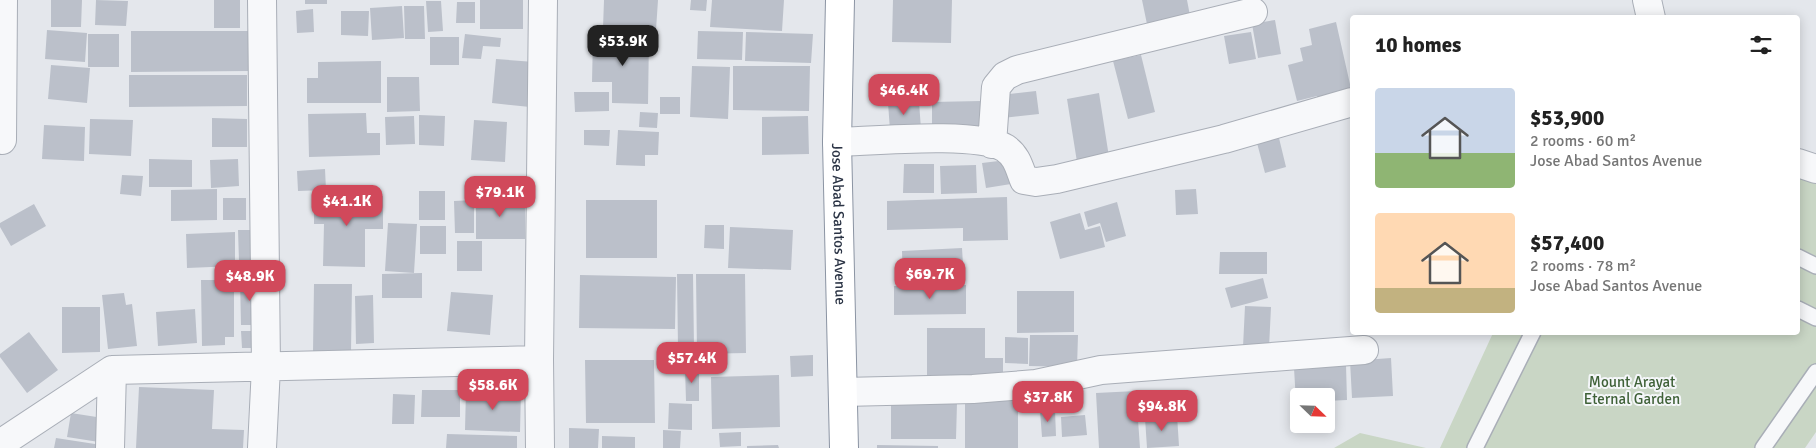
<!DOCTYPE html>
<meta charset="utf-8">
<style>
body{margin:0;font-family:Signika,sans-serif;background:#f2f2f2;color:#222;height:100vh;display:flex;flex-direction:column;font-size:19px;white-space:nowrap}
*{box-sizing:border-box;margin:0}
p{font-size:16px;color:#767676}
.icon{flex:none;width:28px;height:28px;fill:none;stroke:currentColor;stroke-width:2;stroke-linecap:round;stroke-linejoin:round}
.map{position:relative;flex:1;overflow:hidden}
.drawer{position:absolute;left:1350px;top:15px;width:450px;height:320px;display:flex;flex-direction:column;background:#fff;border-radius:5px;box-shadow:0 2px 12px #0003}
.drawer>*{flex:none}
.needle{width:32px;rotate:113deg}
.controls{position:absolute;left:1290px;top:388px;display:grid;gap:10px}
.controls a{display:grid;place-items:center;width:45px;height:45px;border-radius:5px;background:#fff;box-shadow:0 2px 12px #0003;font-size:25px}
.price{position:absolute;translate:-50% -42px;padding:0 11px;border-radius:10px;background:#d1495b;color:#fff;font-size:16px;line-height:32px;filter:drop-shadow(0 1px 2px #0008)}
.price::after{content:'';position:absolute;left:50%;top:30px;width:15px;height:11px;margin-left:-8px;background:inherit;clip-path:polygon(0 0,100% 0,50% 100%)}
.price.on{background:#222;color:#fff}
ul{padding:0;list-style:none}
li{display:flex;align-items:center;gap:15px;height:125px;padding:0 25px}
li span{display:grid;place-items:center;flex:none;width:140px;height:100px;border-radius:5px;color:#555}
li>.icon{margin-inline-start:auto}
span .icon{width:60px;height:60px;fill:#fffc;stroke-width:1}
li b{font-size:21px}
h2{display:flex;justify-content:space-between;align-items:center;height:60px;padding:0 25px;font-size:21px}
.map>svg:first-child{display:block}
.green{fill:#c9d6c5}
.building{fill:#bbc0ca}
.lines{fill:none;stroke-linecap:round;stroke-linejoin:round}
.service-casing{stroke:#a9aeb7;stroke-width:18}
.minor-casing{stroke:#a9aeb7;stroke-width:30}
.trunk-casing{stroke:#8b94a3;stroke-width:30}
.service{stroke:#f7f8fa;stroke-width:15}
.minor{stroke:#f7f8fa;stroke-width:28}
.trunk{stroke:#fff;stroke-width:28}
.labels{text-anchor:middle;dominant-baseline:central;stroke-width:4;stroke-linejoin:round;paint-order:stroke}
.street-label{font-size:15px;fill:#2b3445;stroke:#f4f6f9}
.park-label{font-size:15px;fill:#3f6138;stroke:#f4f6f9}
</style>
<div class="map">
<svg width="1816" height="448" viewBox="0 0 1816 448">
<rect width="100%" height="100%" fill="#e4e7ec"/>
<!-- green -->
<path class="green" d="M 1798,177 L 1816,182 L 1816,432 L 1805,448 L 1440,448 L 1493,333 L 1798,332 Z
M 1360,433 L 1426,448 L 1334,448 Z"/>
<!-- building -->
<path class="building" d="M 51,0 L 82,0 L 81,27 L 51,27 Z
M 96,0 L 128,1 L 126,26 L 95,25 Z
M 214,0 L 240,0 L 240,28 L 214,28 Z
M 305,0 L 327,0 L 327,4 L 305,4 Z
M 480,0 L 523,0 L 523,29 L 480,29 Z
M 604,0 L 658,0 L 656,30 L 603,28 Z
M 691,0 L 707,0 L 706,11 L 690,10 Z
M 712,0 L 784,0 L 782,31 L 710,27 Z
M 893,0 L 952,0 L 951,43 L 892,42 Z
M 1142,0 L 1187,0 L 1191,21 L 1148,29 Z
M 426,1 L 441,1 L 443,31 L 428,32 Z
M 457,2 L 475,2 L 475,23 L 456,23 Z
M 402,6 L 404,38 L 372,40 L 370,8 Z
M 404,6 L 424,6 L 425,39 L 405,39 Z
M 313,9 L 314,32 L 297,33 L 296,11 Z
M 341,11 L 369,11 L 368,36 L 341,35 Z
M 1275,20 L 1281,54 L 1258,58 L 1252,24 Z
M 1336,22 L 1352,93 L 1320,106 L 1317,96 L 1297,101 L 1288,65 L 1303,61 L 1300,48 L 1312,45 L 1309,29 Z
M 47,30 L 87,33 L 85,62 L 45,59 Z
M 131,31 L 249,31 L 249,71 L 131,72 Z
M 698,31 L 743,32 L 742,60 L 697,59 Z
M 746,32 L 813,34 L 811,63 L 745,61 Z
M 1251,32 L 1256,59 L 1229,64 L 1224,36 Z
M 88,34 L 119,34 L 119,67 L 88,67 Z
M 465,34 L 501,38 L 500,47 L 483,46 L 481,59 L 462,58 Z
M 593,36 L 649,36 L 648,104 L 612,103 L 612,82 L 592,82 Z
M 430,37 L 459,37 L 459,65 L 430,65 Z
M 1141,55 L 1155,112 L 1128,119 L 1113,61 Z
M 496,59 L 534,62 L 530,107 L 492,103 Z
M 381,61 L 381,103 L 307,103 L 307,78 L 318,78 L 318,62 Z
M 51,65 L 90,68 L 87,103 L 48,99 Z
M 692,66 L 730,67 L 728,119 L 690,117 Z
M 733,66 L 810,66 L 809,111 L 733,110 Z
M 129,75 L 247,75 L 247,106 L 129,107 Z
M 387,77 L 419,77 L 420,111 L 387,112 Z
M 1036,91 L 1039,114 L 1003,118 L 1001,95 Z
M 574,92 L 609,92 L 609,111 L 575,112 Z
M 1099,93 L 1109,157 L 1077,162 L 1067,99 Z
M 660,97 L 680,97 L 680,114 L 660,114 Z
M 981,101 L 981,131 L 932,132 L 932,102 Z
M 919,102 L 921,129 L 890,130 L 888,103 Z
M 640,112 L 658,113 L 657,128 L 639,127 Z
M 366,113 L 367,133 L 380,133 L 380,155 L 309,157 L 308,114 Z
M 419,115 L 445,116 L 444,146 L 419,145 Z
M 414,116 L 415,144 L 386,145 L 385,117 Z
M 808,116 L 809,154 L 762,155 L 762,117 Z
M 212,118 L 247,119 L 247,147 L 212,147 Z
M 90,119 L 133,120 L 131,156 L 89,154 Z
M 474,120 L 507,122 L 505,162 L 471,160 Z
M 44,125 L 85,127 L 84,161 L 42,159 Z
M 584,130 L 610,130 L 609,146 L 584,145 Z
M 618,130 L 659,132 L 658,155 L 645,155 L 645,166 L 616,165 Z
M 1279,138 L 1286,167 L 1265,173 L 1257,143 Z
M 149,159 L 192,160 L 192,187 L 149,187 Z
M 238,159 L 239,186 L 211,188 L 210,160 Z
M 1007,160 L 1011,184 L 986,188 L 982,163 Z
M 904,164 L 934,164 L 934,193 L 903,193 Z
M 976,165 L 977,193 L 941,194 L 940,166 Z
M 325,169 L 326,190 L 298,191 L 297,171 Z
M 122,175 L 143,176 L 141,196 L 120,194 Z
M 217,189 L 217,220 L 171,221 L 171,190 Z
M 1196,189 L 1198,214 L 1176,215 L 1175,190 Z
M 419,191 L 445,191 L 445,220 L 419,220 Z
M 314,195 L 383,196 L 383,229 L 365,229 L 365,267 L 323,266 L 324,224 L 314,224 Z
M 476,196 L 525,196 L 525,239 L 476,239 Z
M 1007,197 L 1008,240 L 963,241 L 963,228 L 887,230 L 887,201 Z
M 223,198 L 246,198 L 246,220 L 223,220 Z
M 474,200 L 474,233 L 455,233 L 454,201 Z
M 586,200 L 657,200 L 657,258 L 586,258 Z
M 1117,202 L 1126,236 L 1106,242 L 1100,223 L 1088,227 L 1084,212 Z
M 34,204 L 46,226 L 11,246 L 0,227 L 0,223 Z
M 1080,213 L 1085,230 L 1100,226 L 1105,247 L 1060,259 L 1050,222 Z
M 388,223 L 417,224 L 414,273 L 385,271 Z
M 705,225 L 724,225 L 724,249 L 704,248 Z
M 420,226 L 446,226 L 446,254 L 420,254 Z
M 730,227 L 793,230 L 791,270 L 728,268 Z
M 238,230 L 259,230 L 259,261 L 239,261 Z
M 235,232 L 235,266 L 187,268 L 186,234 Z
M 457,241 L 482,241 L 482,271 L 457,271 Z
M 962,248 L 964,281 L 903,284 L 902,251 Z
M 1220,252 L 1267,252 L 1267,274 L 1219,274 Z
M 422,273 L 422,298 L 382,298 L 382,274 Z
M 677,274 L 693,274 L 694,348 L 678,348 Z
M 696,274 L 745,274 L 746,353 L 697,354 Z
M 580,275 L 676,277 L 675,329 L 579,328 Z
M 259,278 L 260,325 L 241,325 L 240,279 Z
M 1263,278 L 1268,298 L 1231,308 L 1225,288 Z
M 201,280 L 234,280 L 234,337 L 225,337 L 225,345 L 202,346 Z
M 314,284 L 352,284 L 351,352 L 313,352 Z
M 966,285 L 966,314 L 894,315 L 894,286 Z
M 1017,291 L 1074,291 L 1074,332 L 1017,333 Z
M 451,292 L 493,295 L 490,335 L 447,331 Z
M 124,293 L 126,305 L 132,304 L 137,346 L 108,349 L 102,295 Z
M 373,295 L 374,343 L 356,344 L 355,296 Z
M 1245,306 L 1271,307 L 1269,348 L 1243,347 Z
M 62,307 L 100,307 L 100,352 L 62,353 Z
M 195,309 L 197,343 L 158,346 L 156,312 Z
M 927,328 L 985,328 L 985,358 L 1003,358 L 1003,385 L 927,379 Z
M 241,331 L 260,331 L 261,348 L 242,348 Z
M 29,332 L 58,370 L 27,393 L 0,357 L 0,354 Z
M 1030,335 L 1078,335 L 1077,367 L 1029,366 Z
M 1005,337 L 1028,338 L 1028,364 L 1005,363 Z
M 813,355 L 813,376 L 791,377 L 790,356 Z
M 1391,358 L 1393,396 L 1352,398 L 1350,361 Z
M 585,360 L 654,360 L 655,423 L 586,423 Z
M 1346,365 L 1347,400 L 1326,401 L 1326,396 L 1299,396 L 1299,402 L 1296,402 L 1294,368 Z
M 685,368 L 699,368 L 699,401 L 686,401 Z
M 779,375 L 780,427 L 712,429 L 711,377 Z
M 139,387 L 214,390 L 212,429 L 244,430 L 243,448 L 136,448 Z
M 422,390 L 460,390 L 460,417 L 421,417 Z
M 466,390 L 521,391 L 520,432 L 465,430 Z
M 1136,391 L 1140,448 L 1099,448 L 1096,393 Z
M 393,394 L 415,395 L 414,424 L 392,424 Z
M 965,400 L 1018,400 L 1018,448 L 965,448 Z
M 669,403 L 692,404 L 692,430 L 668,429 Z
M 891,403 L 957,403 L 956,439 L 891,439 Z
M 1055,410 L 1056,436 L 1042,437 L 1040,411 Z
M 71,413 L 103,418 L 99,442 L 67,437 Z
M 1085,415 L 1087,435 L 1062,437 L 1061,417 Z
M 1177,415 L 1179,446 L 1147,448 L 1145,418 Z
M 569,428 L 599,429 L 598,448 L 569,448 Z
M 663,430 L 681,431 L 680,448 L 663,448 Z
M 741,432 L 741,446 L 720,447 L 719,433 Z
M 447,434 L 517,436 L 517,448 L 446,448 Z
M 602,436 L 635,437 L 635,448 L 602,448 Z
M 56,438 L 108,446 L 108,448 L 54,448 Z
M 778,445 L 779,448 L 747,448 L 747,446 Z
M 877,445 L 938,446 L 938,448 L 877,448 Z"/>
<g class="lines">
<!-- service casing -->
<g class="service-casing">
<path id="service" d="M 1798,257 L 1816,266
M 1798,309 L 1816,318
M 1475,448 L 1533,332
M 1763,448 L 1816,372"/>
</g>
<!-- minor casing -->
<g class="minor-casing">
<path id="minor" d="M 1647,0 L 1651,18
M 2,140 L 3,0
M 837,142 C 873,141 977,131 1005,148 C 1017,156 1019,167 1024,180 L 1036,182 L 1057,179 L 1224,139 L 1352,102
M 992,144 L 996,87 L 1005,76 L 1017,70 L 1253,12
M 1798,163 L 1816,169
M 843,392 L 973,389 L 1036,384 L 1101,370 L 1364,350
M 0,444 L 112,370 L 539,360
M 110,448 L 112,370
M 262,448 L 266,367 L 262,0
M 540,448 L 539,360 L 543,0"/>
</g>
<!-- trunk casing -->
<g class="trunk-casing">
<g id="trunk">
<path id="s1" d="M 840,0 L 837,142 L 844,448"/>
</g>
</g>
<!-- service -->
<use href="#service" class="service"/>
<!-- minor -->
<use href="#minor" class="minor"/>
<!-- trunk -->
<use href="#trunk" class="trunk"/>
</g>
<g class="labels">
<!-- street labels -->
<g class="street-label">
<text stroke="none"><textPath href="#s1" startOffset="224">Jose Abad Santos Avenue</textPath></text>
</g>
<!-- park labels -->
<g class="park-label">
<text x="1632" y="382">Mount Arayat<tspan x="1632" dy="17">Eternal Garden</tspan></text>
</g>
</g>
</svg>
<div class="controls">
<a><svg class="needle" viewBox="-14 -14 28 28"><path d="M0-13l5 13h-10z" fill="#e53935"/><path d="M0 13l5-13h-10z" fill="#767676"/></svg></a>
</div>
<b class="price on" style="left:623px;top:67px">$53.9K</b>
<b class="price" style="left:904px;top:116px">$46.4K</b>
<b class="price" style="left:500px;top:218px">$79.1K</b>
<b class="price" style="left:347px;top:227px">$41.1K</b>
<b class="price" style="left:930px;top:300px">$69.7K</b>
<b class="price" style="left:250px;top:302px">$48.9K</b>
<b class="price" style="left:692px;top:384px">$57.4K</b>
<b class="price" style="left:493px;top:411px">$58.6K</b>
<b class="price" style="left:1048px;top:423px">$37.8K</b>
<b class="price" style="left:1162px;top:432px">$94.8K</b>
<section class="drawer">
<h2>10 homes<svg class="icon" aria-label="filters" viewBox="0 0 24 24"><path d="M4 7h16M4 17h16"/><circle cx="9" cy="7" r="2"/><circle cx="15" cy="17" r="2"/></svg></h2>
<ul>
<li><span style="background:linear-gradient(#c9d6e8 65%,#8fb573 0)"><svg class="icon" aria-label="home" viewBox="0 0 24 24"><path d="M3 11l9-7 9 7M6 9v11h12V9"/></svg></span><div><b>$53,900</b><p>2 rooms · 60 m²</p><p>Jose Abad Santos Avenue</p></div></li>
<li><span style="background:linear-gradient(#ffd9b3 75%,#c2b280 0)"><svg class="icon" aria-label="home" viewBox="0 0 24 24"><path d="M3 11l9-7 9 7M6 9v11h12V9"/></svg></span><div><b>$57,400</b><p>2 rooms · 78 m²</p><p>Jose Abad Santos Avenue</p></div></li>
</ul>
</section>
</div>
